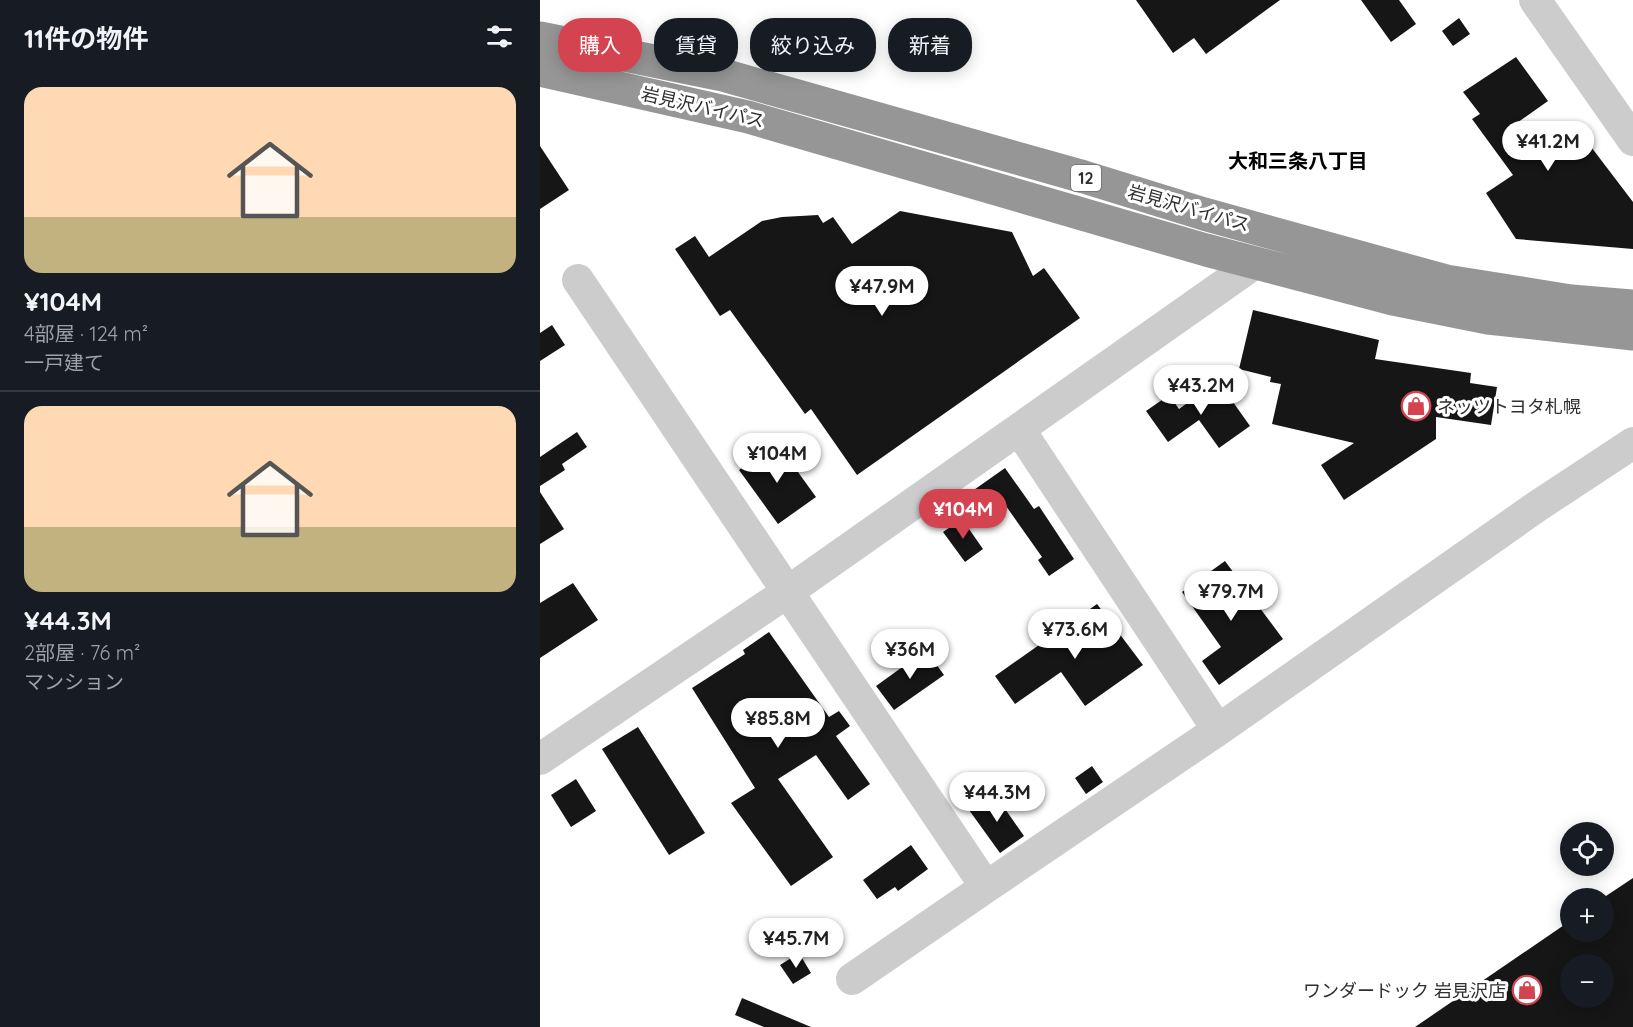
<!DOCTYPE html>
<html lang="ja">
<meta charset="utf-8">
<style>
body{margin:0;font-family:Quicksand,"Noto Sans JP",sans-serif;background:#242831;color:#f1f3f6;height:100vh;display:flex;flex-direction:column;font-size:22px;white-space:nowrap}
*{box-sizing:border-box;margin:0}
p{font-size:20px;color:#9ea1a6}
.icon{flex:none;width:33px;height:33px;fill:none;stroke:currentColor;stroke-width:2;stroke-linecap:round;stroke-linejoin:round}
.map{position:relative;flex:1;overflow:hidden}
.drawer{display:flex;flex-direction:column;background:#171b24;width:540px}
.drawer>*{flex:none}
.top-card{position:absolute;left:18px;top:18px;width:570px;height:54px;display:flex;gap:12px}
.fabs{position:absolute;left:1020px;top:822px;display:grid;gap:12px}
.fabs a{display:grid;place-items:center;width:54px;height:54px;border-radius:50%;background:#171b24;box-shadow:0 3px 15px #0003;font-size:30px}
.price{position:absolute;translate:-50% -51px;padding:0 14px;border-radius:21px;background:#fff;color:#222;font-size:20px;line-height:39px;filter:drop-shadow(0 2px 3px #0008)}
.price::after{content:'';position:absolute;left:50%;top:36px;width:18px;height:14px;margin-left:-9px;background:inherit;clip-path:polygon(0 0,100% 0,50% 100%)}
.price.current{background:#d34450;color:#fff}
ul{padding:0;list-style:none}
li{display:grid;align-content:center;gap:12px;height:318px;padding:0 24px}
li+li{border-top:2px solid #363941}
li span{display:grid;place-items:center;height:186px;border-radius:18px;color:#555}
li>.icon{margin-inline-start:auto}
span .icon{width:108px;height:108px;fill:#fffc;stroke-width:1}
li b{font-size:26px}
h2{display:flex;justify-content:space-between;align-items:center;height:72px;padding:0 24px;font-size:26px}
.chip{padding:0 21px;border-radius:24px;background:#171b24;box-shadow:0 3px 15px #0003;font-size:21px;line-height:54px}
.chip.current{background:#d34450;color:#fff}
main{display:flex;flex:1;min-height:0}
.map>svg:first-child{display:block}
.building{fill:#161616;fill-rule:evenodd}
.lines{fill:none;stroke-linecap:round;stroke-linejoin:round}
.minor{stroke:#ccc;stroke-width:32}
.highway{stroke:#969696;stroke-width:33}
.labels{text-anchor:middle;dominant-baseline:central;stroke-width:6;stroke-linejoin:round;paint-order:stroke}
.shield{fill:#fff;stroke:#6d6d6d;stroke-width:1.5}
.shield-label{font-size:16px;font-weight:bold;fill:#2f2f2f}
.street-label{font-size:18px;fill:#2f2f2f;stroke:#fff}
.poi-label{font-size:18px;fill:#2f2f2f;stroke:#fff;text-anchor:start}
.neighbourhood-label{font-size:20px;font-weight:bold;fill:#000;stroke:#fff}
</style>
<main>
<section class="drawer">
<h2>11件の物件<svg class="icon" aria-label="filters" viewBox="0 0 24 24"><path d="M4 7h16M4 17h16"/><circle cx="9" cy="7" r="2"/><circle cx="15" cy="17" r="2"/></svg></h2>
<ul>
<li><span style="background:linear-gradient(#ffd9b3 70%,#c2b280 0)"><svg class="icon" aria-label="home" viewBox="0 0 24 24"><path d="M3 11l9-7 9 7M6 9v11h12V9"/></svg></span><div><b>¥104M</b><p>4部屋 · 124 m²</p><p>一戸建て</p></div></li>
<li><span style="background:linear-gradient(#ffd9b3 65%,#c2b280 0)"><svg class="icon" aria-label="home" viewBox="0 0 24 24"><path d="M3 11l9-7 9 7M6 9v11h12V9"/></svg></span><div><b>¥44.3M</b><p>2部屋 · 76 m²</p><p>マンション</p></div></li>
</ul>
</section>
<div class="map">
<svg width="1093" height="1027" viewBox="0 0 1093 1027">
<rect width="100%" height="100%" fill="#fff"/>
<!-- building -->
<path class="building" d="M 596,0 L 740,0 L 666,54 L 654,38 L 633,53 Z
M 821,0 L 859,0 L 876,24 L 851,42 Z
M 919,18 L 930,34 L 913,46 L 902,31 Z
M 976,57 L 1008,101 L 974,125 L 998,158 L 1039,131 L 1093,202 L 1093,249 L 976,239 L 946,193 L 973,175 L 932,119 L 940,114 L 923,92 Z
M 0,146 L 29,190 L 0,209 Z
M 360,211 L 472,232 L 493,276 L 504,268 L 540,318 L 317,475 L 271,409 L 265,414 L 190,310 L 180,316 L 135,249 L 155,236 L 169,257 L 222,221 L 242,217 L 278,215 L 283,223 L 293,217 L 312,244 Z
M 713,310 L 839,340 L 835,359 L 931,373 L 930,383 L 957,387 L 951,425 L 896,417 L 896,439 L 804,500 L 781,465 L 814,443 L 732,424 L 741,384 L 730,382 L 731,377 L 699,369 Z
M 12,325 L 25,345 L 0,361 L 0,333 Z
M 678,381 L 710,426 L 679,448 L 659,420 L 628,442 L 606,411 L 629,395 L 639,409 Z
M 37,432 L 47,447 L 22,464 L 25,470 L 0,486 L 0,457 Z
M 237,443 L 276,497 L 238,524 L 199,470 Z
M 465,468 L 494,509 L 499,506 L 534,559 L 509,576 L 498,560 L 502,557 L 466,506 L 449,518 L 431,492 Z
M 0,492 L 24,529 L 0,544 Z
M 422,519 L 443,549 L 425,562 L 403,532 Z
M 685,561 L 743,639 L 679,685 L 662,661 L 681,647 L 642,592 Z
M 33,583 L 58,620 L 0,658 L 0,603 Z
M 557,604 L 603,665 L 545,706 L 521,672 L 475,704 L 455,676 Z
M 229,632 L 289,717 L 299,711 L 310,726 L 296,736 L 330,784 L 308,800 L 276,755 L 238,779 L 293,857 L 251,886 L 191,803 L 215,788 L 152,688 L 205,654 L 203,650 Z
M 386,650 L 404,675 L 354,710 L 336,686 Z
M 98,727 L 165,833 L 129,855 L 62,749 Z
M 552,766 L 563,782 L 546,794 L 535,778 Z
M 36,779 L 56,811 L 31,827 L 11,795 Z
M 454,793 L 484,836 L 460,853 L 429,810 Z
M 371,845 L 388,869 L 358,891 L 355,887 L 337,899 L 323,880 Z
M 1093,878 L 1093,1027 L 875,1027 L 1030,921 L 1030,932 L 1064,932 L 1063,898 ZM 1030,964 L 1064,964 L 1064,998 L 1030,998 Z
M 259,953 L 271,973 L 253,984 L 240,965 Z
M 202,998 L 271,1027 L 224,1027 L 195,1015 Z"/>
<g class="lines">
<!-- minor -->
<path class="minor" d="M 995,0 L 1093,140
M 38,280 L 446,887 L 678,730 L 999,505 L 1093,443
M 479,429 L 678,730
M 0,759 L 246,593 L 715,263
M 312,979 L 446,887"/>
<!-- highway -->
<path class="highway" d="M 0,38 L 183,75 L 544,177 L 664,214 L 906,281 L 1031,301 L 1093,306
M 0,70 L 208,117 L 666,250 L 853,299 L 948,318 L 1093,334"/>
</g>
<!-- icons -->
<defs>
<g id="shop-ring" transform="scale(1.5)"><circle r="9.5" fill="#fff" stroke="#d34450" stroke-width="1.5"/><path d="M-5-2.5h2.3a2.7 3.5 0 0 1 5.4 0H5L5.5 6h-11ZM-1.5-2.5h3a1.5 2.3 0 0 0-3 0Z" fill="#d34450"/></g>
</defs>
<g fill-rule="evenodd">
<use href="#shop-ring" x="876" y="406"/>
<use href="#shop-ring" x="987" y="990"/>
</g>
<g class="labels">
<!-- shield labels -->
<rect class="shield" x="531" y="165" width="30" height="26" rx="4.5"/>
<g class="shield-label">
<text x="546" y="178">12</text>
</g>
<!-- street labels -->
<g class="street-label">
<text transform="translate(163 107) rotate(13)">岩見沢バイパス</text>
<text transform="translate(649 208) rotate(16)">岩見沢バイパス</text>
</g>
<!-- poi labels -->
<g class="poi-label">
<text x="897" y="406">ネッツトヨタ札幌</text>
<text x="966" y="990" text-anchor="end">ワンダードック 岩見沢店</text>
</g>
<!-- neighbourhood labels -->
<g class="neighbourhood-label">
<text x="758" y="160">大和三条八丁目</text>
</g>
</g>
</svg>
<div class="fabs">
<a><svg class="icon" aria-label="locate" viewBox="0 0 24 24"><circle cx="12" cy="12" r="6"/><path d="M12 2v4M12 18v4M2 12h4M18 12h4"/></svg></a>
<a>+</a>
<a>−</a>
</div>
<b class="price" style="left:1008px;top:172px">¥41.2M</b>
<b class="price" style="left:342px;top:317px">¥47.9M</b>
<b class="price" style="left:661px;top:416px">¥43.2M</b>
<b class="price" style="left:237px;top:484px">¥104M</b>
<b class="price current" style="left:423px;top:540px">¥104M</b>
<b class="price" style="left:691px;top:622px">¥79.7M</b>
<b class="price" style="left:535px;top:660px">¥73.6M</b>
<b class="price" style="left:370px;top:680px">¥36M</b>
<b class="price" style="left:238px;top:749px">¥85.8M</b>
<b class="price" style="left:457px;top:823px">¥44.3M</b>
<b class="price" style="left:256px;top:969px">¥45.7M</b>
<div class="top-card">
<a class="chip current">購入</a>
<a class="chip">賃貸</a>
<a class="chip">絞り込み</a>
<a class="chip">新着</a>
</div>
</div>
</main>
